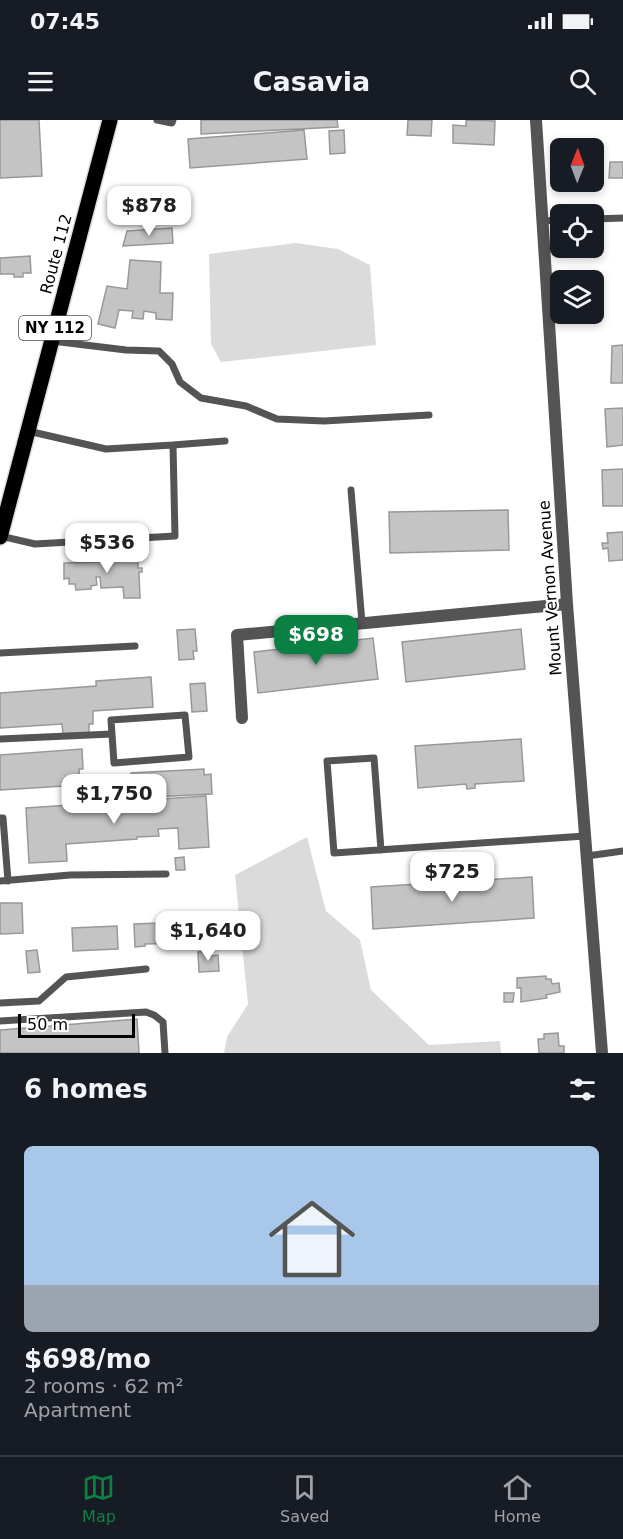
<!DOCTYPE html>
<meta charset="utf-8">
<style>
body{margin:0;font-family:"DejaVu Sans",sans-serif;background:#242831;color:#f1f3f6;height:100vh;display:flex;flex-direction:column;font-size:22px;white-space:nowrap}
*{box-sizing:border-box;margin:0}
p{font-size:20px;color:#9ea1a6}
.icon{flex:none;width:33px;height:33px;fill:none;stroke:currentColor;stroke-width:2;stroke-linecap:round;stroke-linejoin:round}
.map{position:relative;height:933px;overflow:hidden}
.drawer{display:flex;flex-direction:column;background:#171b24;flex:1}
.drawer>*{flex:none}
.needle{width:39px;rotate:1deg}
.buttons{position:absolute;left:550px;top:18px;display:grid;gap:12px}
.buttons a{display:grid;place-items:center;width:54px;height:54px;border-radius:9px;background:#171b24;box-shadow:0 3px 9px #0003;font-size:30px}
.scale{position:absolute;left:18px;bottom:15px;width:117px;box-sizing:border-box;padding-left:6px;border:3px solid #000;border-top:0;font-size:16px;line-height:21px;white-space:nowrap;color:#000;-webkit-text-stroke:4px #fff;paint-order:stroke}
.price{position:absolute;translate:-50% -51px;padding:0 14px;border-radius:12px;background:#fff;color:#222;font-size:20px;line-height:39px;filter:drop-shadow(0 2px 3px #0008)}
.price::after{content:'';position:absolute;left:50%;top:36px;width:18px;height:14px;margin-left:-9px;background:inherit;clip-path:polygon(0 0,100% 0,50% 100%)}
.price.selected{background:#0b8043;color:#fff}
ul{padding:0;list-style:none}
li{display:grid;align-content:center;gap:12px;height:318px;padding:0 24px}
li span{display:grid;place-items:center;height:186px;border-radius:9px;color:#555}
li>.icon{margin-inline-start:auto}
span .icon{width:108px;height:108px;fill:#fffc;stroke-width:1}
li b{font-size:26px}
h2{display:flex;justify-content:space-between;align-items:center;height:72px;padding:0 24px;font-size:26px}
.status{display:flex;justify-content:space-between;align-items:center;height:42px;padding:0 30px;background:#171b24;direction:ltr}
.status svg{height:16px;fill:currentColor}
header{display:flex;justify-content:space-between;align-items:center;height:78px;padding:0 24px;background:#171b24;font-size:27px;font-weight:700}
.tabs{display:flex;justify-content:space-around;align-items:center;height:84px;border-top:2px solid #363941;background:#171b24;font-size:16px;color:#9ea1a6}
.tabs a{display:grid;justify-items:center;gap:3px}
.tabs .selected{color:#0b8043}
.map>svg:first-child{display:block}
.green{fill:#dbdbdb}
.building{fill:#c4c4c4;stroke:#989898;stroke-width:1.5}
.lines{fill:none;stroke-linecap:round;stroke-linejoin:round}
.primary-casing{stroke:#dbdbdb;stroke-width:18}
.lane{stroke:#545454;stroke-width:7}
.street{stroke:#545454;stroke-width:12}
.primary{stroke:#000;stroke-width:15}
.labels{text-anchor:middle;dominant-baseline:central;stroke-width:4.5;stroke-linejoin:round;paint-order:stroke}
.shield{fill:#fff;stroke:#4c4c4c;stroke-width:1.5}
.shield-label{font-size:15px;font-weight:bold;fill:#000}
.street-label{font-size:16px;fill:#000;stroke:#fff}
</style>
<div class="status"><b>07:45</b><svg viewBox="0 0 49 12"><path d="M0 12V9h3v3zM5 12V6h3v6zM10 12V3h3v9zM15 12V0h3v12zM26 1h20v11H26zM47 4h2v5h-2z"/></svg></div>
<header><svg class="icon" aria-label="menu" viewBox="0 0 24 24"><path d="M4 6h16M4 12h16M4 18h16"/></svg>Casavia<svg class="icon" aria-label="search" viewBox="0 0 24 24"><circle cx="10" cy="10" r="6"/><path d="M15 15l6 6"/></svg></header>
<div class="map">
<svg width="623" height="933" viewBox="0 0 623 933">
<rect width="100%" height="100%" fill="#fff"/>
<!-- green -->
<path class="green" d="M 296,123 L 338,129 L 370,145 L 376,225 L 221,242 L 211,224 L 209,134 Z
M 307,717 L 326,791 L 360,820 L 371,870 L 429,925 L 500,921 L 501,933 L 224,933 L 227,917 L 248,884 L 235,755 Z"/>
<!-- building -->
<path class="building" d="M 0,0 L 39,0 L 42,56 L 0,58 Z
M 201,0 L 337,0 L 338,7 L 201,14 Z
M 408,0 L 432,0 L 431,16 L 407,15 Z
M 466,0 L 495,1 L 494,25 L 453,23 L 453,5 L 466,6 Z
M 304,10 L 307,39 L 190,48 L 188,19 Z
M 344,10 L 345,33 L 330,34 L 329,11 Z
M 610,42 L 623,42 L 623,58 L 609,58 Z
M 172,108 L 173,123 L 123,126 L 127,111 Z
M 30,136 L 31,153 L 23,153 L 23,157 L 14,157 L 14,154 L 0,154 L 0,138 Z
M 130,140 L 161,142 L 160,173 L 173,173 L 172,200 L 156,199 L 156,193 L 144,191 L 143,199 L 132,198 L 133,191 L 119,190 L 115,208 L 98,204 L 107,166 L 127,169 Z
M 623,225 L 623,263 L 611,263 L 612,226 Z
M 623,288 L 623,325 L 607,327 L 605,289 Z
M 623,349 L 623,386 L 603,386 L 602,350 Z
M 508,390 L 509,430 L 390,433 L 389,392 Z
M 623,412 L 623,440 L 609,441 L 608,428 L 603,429 L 602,423 L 608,423 L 607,413 Z
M 138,434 L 138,448 L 142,448 L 142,452 L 139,452 L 140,478 L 124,478 L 123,467 L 101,468 L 100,457 L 96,457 L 97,465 L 91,466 L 91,469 L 76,470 L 75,464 L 69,464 L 69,458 L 64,459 L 64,443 L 100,442 L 99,436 Z
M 195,509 L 197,531 L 193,531 L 194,539 L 179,540 L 177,510 Z
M 521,509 L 525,549 L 406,562 L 402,522 Z
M 373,518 L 378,559 L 258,573 L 254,532 Z
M 151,557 L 153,587 L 93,591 L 93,604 L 89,604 L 89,613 L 63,614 L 62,604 L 0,608 L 0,573 L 96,566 L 96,561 Z
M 205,563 L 207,591 L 192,592 L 190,564 Z
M 521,619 L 524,661 L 475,664 L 475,668 L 467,669 L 466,664 L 418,668 L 415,626 Z
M 82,629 L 83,649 L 79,649 L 80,665 L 0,670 L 0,635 Z
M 204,649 L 204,655 L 211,654 L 212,674 L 132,678 L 131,653 Z
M 94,673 L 95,683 L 64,684 L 64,675 Z
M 206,676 L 209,727 L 179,729 L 178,708 L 158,709 L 159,716 L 137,717 L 137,719 L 66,724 L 67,741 L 29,743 L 26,688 Z
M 184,737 L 185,750 L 176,750 L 175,738 Z
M 532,757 L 534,798 L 373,809 L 371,767 Z
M 0,783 L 22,783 L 23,813 L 0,814 Z
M 186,802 L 186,815 L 183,815 L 183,823 L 145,824 L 145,826 L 135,827 L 134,804 Z
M 117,806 L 118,829 L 73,831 L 72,808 Z
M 37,830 L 40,852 L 28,853 L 26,831 Z
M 211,831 L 211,836 L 218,835 L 219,851 L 199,852 L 198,832 Z
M 546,856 L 546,859 L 551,859 L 552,864 L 559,863 L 560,872 L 546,875 L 547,878 L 521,882 L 521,868 L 517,868 L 517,858 Z
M 504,873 L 514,873 L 513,882 L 504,882 Z
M 137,899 L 139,933 L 0,933 L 0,910 Z
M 558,913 L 559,926 L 564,926 L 564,933 L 539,933 L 538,919 L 544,919 L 544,914 Z"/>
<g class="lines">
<!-- primary casing -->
<g class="primary-casing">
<path id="primary" d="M 0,417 L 110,0"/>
</g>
<!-- lane -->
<path class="lane" d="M 157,0 L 172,3 L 173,0
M 594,99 L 623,98
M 542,101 L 561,100
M 52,221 L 126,230 L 159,231 L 172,244 L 180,262 L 201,278 L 246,286 L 277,299 L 324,301 L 429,295
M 173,325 L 225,321
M 351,370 L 362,503
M 0,416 L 35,424 L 175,416 L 173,325 L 106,329 L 28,311
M 0,533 L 135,526
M 185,595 L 189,637 L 114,643 L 111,600 Z
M 0,619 L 112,614
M 0,698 L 3,698 L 8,761
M 381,730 L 374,638 L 327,641 L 334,733 L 585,716
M 587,736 L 623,731
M 0,761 L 70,755 L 166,754
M 0,883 L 39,881 L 66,857 L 146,849
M 0,901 L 146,892 L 154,895 L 163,902 L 165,933"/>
<!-- street -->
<path class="street" d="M 536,0 L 567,484 L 602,933
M 242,598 L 237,515 L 567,484"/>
<!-- primary -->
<use href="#primary" class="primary"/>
</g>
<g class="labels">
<!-- shield labels -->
<rect class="shield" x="19" y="196" width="72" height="24" rx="4.5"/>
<g class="shield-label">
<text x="55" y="208">NY 112</text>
</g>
<!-- street labels -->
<g class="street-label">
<text transform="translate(56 134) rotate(-75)">Route 112</text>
<text transform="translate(550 468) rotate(-94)">Mount Vernon Avenue</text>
</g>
</g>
</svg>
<div class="buttons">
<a><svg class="needle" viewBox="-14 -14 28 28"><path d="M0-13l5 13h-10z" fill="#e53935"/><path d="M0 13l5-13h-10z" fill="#9ea1a6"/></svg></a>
<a><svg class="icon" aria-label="locate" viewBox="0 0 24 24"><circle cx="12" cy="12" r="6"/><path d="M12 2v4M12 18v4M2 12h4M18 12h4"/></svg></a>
<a><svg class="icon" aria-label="layers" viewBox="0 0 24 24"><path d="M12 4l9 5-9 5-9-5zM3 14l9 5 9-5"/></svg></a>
</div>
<div class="scale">50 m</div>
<b class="price" style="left:149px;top:117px">$878</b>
<b class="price" style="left:107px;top:454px">$536</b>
<b class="price selected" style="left:316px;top:546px">$698</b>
<b class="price" style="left:114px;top:705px">$1,750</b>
<b class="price" style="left:452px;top:783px">$725</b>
<b class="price" style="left:208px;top:842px">$1,640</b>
</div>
<section class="drawer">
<h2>6 homes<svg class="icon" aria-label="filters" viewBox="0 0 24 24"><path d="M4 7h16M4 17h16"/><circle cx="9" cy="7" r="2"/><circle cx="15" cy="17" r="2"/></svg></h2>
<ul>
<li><span style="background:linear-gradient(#a9c7e8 75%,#9aa5b1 0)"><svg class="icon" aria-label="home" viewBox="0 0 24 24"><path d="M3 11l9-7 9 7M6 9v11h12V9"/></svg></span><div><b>$698/mo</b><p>2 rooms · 62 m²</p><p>Apartment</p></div></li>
</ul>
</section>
<nav class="tabs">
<a class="selected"><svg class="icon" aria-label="map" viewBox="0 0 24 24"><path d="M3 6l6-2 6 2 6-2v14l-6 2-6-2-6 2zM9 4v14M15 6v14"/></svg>Map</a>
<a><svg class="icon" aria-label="saved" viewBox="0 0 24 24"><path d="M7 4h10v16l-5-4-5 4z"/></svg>Saved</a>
<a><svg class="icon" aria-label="home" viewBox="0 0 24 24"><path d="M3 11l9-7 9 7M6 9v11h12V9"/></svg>Home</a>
</nav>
